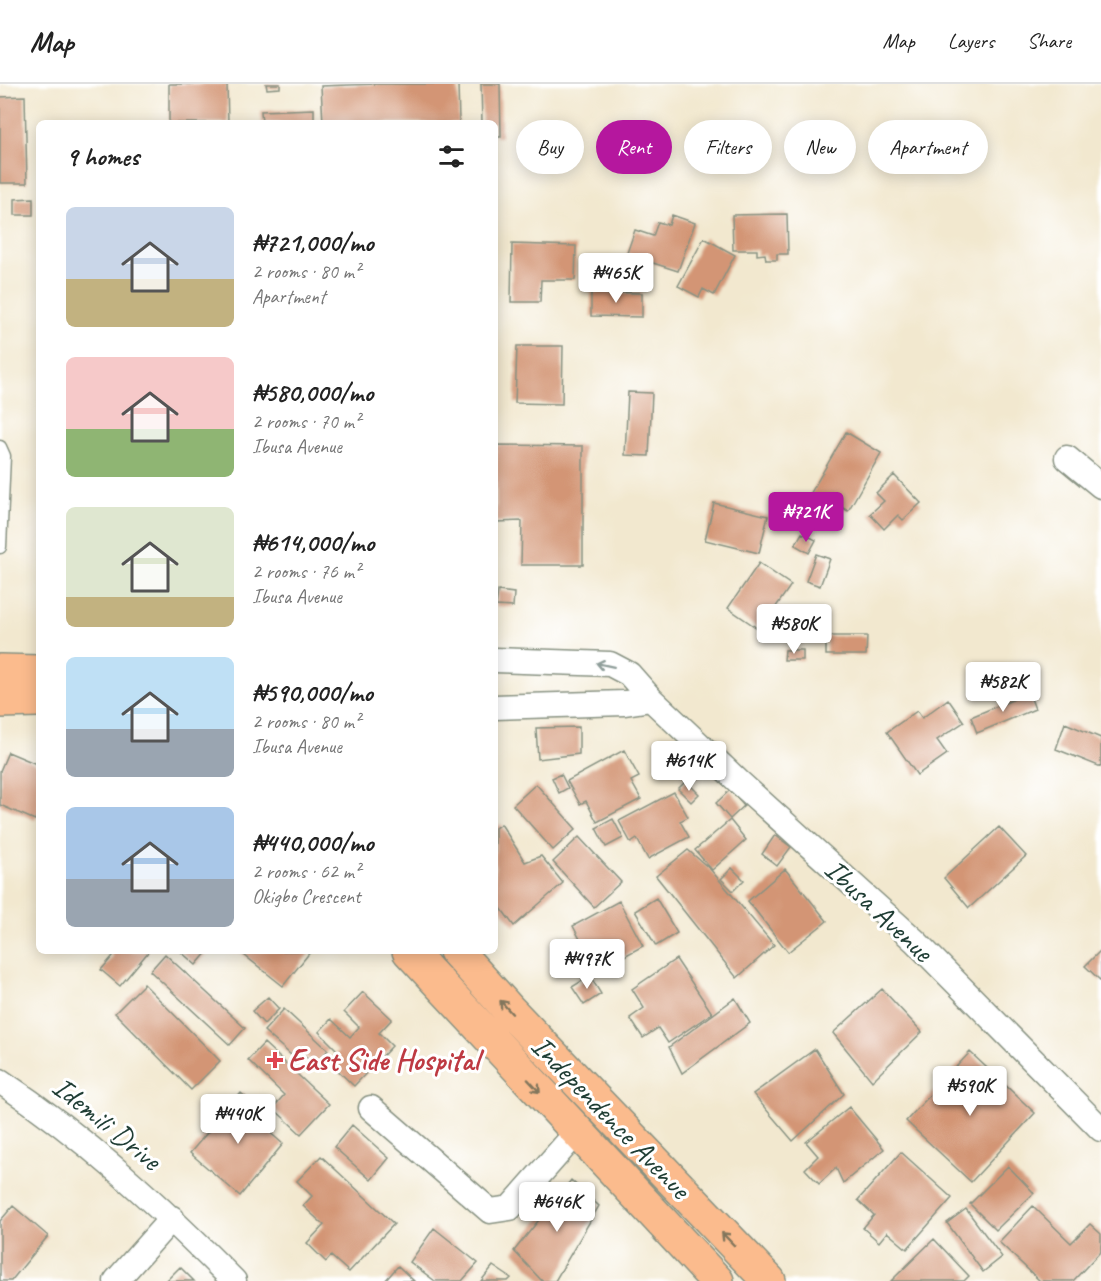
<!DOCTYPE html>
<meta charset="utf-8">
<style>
body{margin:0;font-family:Caveat,sans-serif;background:#f2f2f2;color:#222;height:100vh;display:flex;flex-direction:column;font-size:22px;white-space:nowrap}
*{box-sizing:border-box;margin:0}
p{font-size:20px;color:#767676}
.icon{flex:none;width:33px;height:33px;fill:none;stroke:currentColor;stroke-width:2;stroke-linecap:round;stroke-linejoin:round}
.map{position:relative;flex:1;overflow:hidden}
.drawer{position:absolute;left:36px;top:36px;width:462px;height:834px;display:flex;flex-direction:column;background:#fff;border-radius:9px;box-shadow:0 3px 15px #0003}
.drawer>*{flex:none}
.top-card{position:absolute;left:516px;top:36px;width:495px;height:54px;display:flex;gap:12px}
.price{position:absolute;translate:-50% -51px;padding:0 14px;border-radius:6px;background:#fff;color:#222;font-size:20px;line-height:39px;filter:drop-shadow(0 2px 3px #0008)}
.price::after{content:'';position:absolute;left:50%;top:36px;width:18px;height:14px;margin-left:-9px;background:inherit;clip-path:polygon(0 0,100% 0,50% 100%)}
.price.selected{background:#b5179e;color:#fff}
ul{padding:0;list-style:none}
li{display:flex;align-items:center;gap:18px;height:150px;padding:0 30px}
li span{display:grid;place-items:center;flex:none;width:168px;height:120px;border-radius:9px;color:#555}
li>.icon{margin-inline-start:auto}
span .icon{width:72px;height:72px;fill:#fffc;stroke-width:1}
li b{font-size:26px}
h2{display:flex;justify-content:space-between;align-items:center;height:72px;padding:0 30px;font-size:26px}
.chip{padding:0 21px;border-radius:27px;background:#fff;box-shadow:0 3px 15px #0003;font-size:21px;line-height:54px}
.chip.selected{background:#b5179e;color:#fff}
header{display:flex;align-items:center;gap:36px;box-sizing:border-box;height:84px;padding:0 30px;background:#fff;border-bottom:2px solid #e0e0e0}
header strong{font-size:28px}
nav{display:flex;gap:33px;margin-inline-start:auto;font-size:21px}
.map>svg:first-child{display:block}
.building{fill:#d39574}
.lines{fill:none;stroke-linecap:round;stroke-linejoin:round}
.lane-casing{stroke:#889282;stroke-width:15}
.street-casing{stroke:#889282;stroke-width:27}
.primary-casing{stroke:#889282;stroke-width:36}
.lane{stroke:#fff;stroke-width:12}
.street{stroke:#fff;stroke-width:24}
.primary{stroke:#fbbb8d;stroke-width:33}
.oneway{stroke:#8f9e9a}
.oneway2{stroke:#82765c}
.health-dot{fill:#e0444e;stroke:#fff;stroke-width:2}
.labels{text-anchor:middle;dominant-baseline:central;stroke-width:6;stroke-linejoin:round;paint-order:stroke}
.street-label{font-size:30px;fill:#1f3d34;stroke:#fff}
.health-label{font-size:30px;font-weight:bold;fill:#be3a42;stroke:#fff;text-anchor:start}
</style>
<header>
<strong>Map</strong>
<nav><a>Map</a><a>Layers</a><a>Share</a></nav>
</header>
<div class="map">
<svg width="1101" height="1197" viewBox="0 0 1101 1197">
<rect width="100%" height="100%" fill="#fff"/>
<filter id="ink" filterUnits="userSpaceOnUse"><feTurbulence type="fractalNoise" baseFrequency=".0167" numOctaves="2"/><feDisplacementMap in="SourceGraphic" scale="12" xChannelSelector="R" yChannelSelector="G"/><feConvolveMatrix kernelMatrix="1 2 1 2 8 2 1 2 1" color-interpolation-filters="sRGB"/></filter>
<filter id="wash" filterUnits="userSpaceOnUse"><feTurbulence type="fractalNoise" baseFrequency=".008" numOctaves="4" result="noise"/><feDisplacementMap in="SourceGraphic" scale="24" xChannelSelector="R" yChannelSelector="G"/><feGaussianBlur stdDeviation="1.35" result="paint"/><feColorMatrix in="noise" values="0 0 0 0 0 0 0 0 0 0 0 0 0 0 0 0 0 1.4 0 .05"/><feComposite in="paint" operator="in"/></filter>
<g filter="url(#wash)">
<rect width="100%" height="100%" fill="#f2e8cf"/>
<g id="blocks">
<!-- building -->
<path class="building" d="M 169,0 L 227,0 L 228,39 L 169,39 Z
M 266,0 L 280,0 L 280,4 L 267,5 Z
M 377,0 L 458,0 L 459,39 L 323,39 L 321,2 Z
M 481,0 L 500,0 L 501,53 L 495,53 L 495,39 L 482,39 Z
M 25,12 L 27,99 L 0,99 L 0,13 Z
M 314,25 L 314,39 L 262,39 L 261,27 Z
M 33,114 L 33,131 L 15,131 L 15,115 Z
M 787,130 L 788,170 L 777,170 L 777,176 L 766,176 L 765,170 L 757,171 L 757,166 L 733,166 L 732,131 Z
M 672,131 L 695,139 L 678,187 L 650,178 L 648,186 L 634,181 L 636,173 L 627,169 L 635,146 L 653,152 L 658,138 L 669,141 Z
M 704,154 L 735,171 L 714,211 L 703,205 L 699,213 L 678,202 Z
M 512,160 L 576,162 L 575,196 L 541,196 L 540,218 L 511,218 Z
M 591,208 L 642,209 L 642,233 L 591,232 Z
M 517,262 L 563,262 L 562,320 L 515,319 Z
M 628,308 L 652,309 L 649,372 L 625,371 Z
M 846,348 L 881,369 L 848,427 L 831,417 L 827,425 L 808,414 Z
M 496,361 L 583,362 L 583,481 L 521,481 L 522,437 L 496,438 Z
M 894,391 L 921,419 L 903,436 L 898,431 L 884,445 L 870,430 L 884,417 L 876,409 Z
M 714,419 L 768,432 L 759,469 L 705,456 Z
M 802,449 L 816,456 L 809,469 L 795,461 Z
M 816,470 L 830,475 L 820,502 L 806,497 Z
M 759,479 L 791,501 L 760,546 L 728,524 Z
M 498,507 L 514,509 L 513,523 L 496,522 Z
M 826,552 L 867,552 L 866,571 L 826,571 Z
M 785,566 L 803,566 L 803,576 L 784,576 Z
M 1029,609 L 1035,625 L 977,649 L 971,633 Z
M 948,615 L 964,638 L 937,656 L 947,670 L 917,691 L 887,648 L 917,627 L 922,634 Z
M 1065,639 L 1101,654 L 1101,683 L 1056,665 Z
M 579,643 L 579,670 L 538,675 L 536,644 Z
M 692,664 L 705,681 L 686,694 L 674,678 Z
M 624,666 L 639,693 L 631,697 L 641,715 L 597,738 L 586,717 L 580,720 L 567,697 Z
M 8,668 L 39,681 L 39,726 L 35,736 L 0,721 L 0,687 Z
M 561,690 L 568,704 L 559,709 L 552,694 Z
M 686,697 L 699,710 L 691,718 L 678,705 Z
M 536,700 L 576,745 L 553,766 L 513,721 Z
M 730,706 L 744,722 L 730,735 L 716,719 Z
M 674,708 L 688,733 L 680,737 L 689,753 L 648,775 L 637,755 L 631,759 L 619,737 Z
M 613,735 L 623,754 L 606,763 L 596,744 Z
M 730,736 L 746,756 L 712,786 L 695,766 Z
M 501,740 L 525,778 L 541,772 L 563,799 L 514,842 L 495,816 L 495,744 Z
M 999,743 L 1026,772 L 969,824 L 944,794 Z
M 775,751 L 791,763 L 777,782 L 762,770 Z
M 579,753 L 621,798 L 594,823 L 553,778 Z
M 688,766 L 710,785 L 774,861 L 737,894 L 656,792 Z
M 732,784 L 744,796 L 733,807 L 721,795 Z
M 785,785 L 827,837 L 788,868 L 748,817 Z
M 656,814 L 677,849 L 656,862 L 635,827 Z
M 619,817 L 643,862 L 597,887 L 573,842 Z
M 1101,866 L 1101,897 L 1085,882 Z
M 107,867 L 149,867 L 120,902 L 101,886 L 113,872 Z
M 180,867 L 208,867 L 196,881 Z
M 239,867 L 311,867 L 283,902 Z
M 165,870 L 245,944 L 230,961 L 150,887 Z
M 676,875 L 712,929 L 668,959 L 658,944 L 643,954 L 630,934 L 644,924 L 632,905 Z
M 590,892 L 601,910 L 584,921 L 572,903 Z
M 144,900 L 220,977 L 191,1006 L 115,929 Z
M 882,905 L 922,948 L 872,997 L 833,949 Z
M 363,908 L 392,935 L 379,949 L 392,962 L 354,1002 L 328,977 L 338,967 L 319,948 L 331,935 L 350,953 L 359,943 L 344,928 Z
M 268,913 L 279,925 L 264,940 L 252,927 Z
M 735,914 L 750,939 L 682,989 L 669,963 Z
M 284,925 L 328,966 L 315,981 L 297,965 L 291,971 L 264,947 Z
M 264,959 L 329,1020 L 301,1050 L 273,1024 L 284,1011 L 248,976 Z
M 815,965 L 844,1010 L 793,1057 L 753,1010 Z
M 970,968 L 1035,1029 L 971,1098 L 906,1037 Z
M 241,1009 L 274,1037 L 267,1046 L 283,1060 L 240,1112 L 190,1069 Z
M 849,1023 L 884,1065 L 843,1099 L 836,1084 L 819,1100 L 805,1085 L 818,1072 L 806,1058 Z
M 352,1041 L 389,1074 L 371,1096 L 334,1063 Z
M 901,1068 L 952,1114 L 907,1165 L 887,1148 L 879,1158 L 863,1144 L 874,1131 L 858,1116 Z
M 321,1072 L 394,1140 L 349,1188 L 331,1172 L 326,1178 L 307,1159 L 324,1141 L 303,1122 L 312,1112 L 297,1097 Z
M 1008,1082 L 1034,1109 L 996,1146 L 970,1120 Z
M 571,1096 L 599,1122 L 555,1197 L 542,1197 L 514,1167 Z
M 13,1122 L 48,1152 L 11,1197 L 0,1197 L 0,1137 Z
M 1033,1122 L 1071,1159 L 1090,1140 L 1101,1150 L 1101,1167 L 1073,1197 L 1040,1197 L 999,1158 Z
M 966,1125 L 1002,1173 L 983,1188 L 947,1139 Z
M 434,1144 L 478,1179 L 462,1197 L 435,1197 L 410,1178 Z
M 934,1155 L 969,1192 L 964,1197 L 891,1197 Z
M 398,1182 L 414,1197 L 385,1197 Z
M 493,1182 L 511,1194 L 508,1197 L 481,1197 Z
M 180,1183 L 194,1197 L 166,1197 Z"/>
</g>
</g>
<g filter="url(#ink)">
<use href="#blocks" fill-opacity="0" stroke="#889282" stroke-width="1.5"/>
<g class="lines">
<!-- lane casing -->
<g class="lane-casing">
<path id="lane" d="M 0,363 L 4,372 L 0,463"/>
</g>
<!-- street casing -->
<g class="street-casing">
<path id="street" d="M 1067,374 L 1101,402
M 495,576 L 610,580 L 629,590 L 651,615 L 739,698 L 915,857 L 1101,1045
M 495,623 L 625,619 L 651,615
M 0,997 C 86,1054 161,1123 234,1197
M 371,1024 L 490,1127 L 510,1124 L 577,1048
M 116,1197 L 172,1134"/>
</g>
<!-- primary casing -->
<g class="primary-casing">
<path id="primary" d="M 0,587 L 39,588
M 0,617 L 39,616
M 409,867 L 717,1197
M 456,867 L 510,927 L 769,1197"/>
</g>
<!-- lane -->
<use href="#lane" class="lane"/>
<!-- street -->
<use href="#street" class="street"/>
<!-- primary -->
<use href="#primary" class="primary"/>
</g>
<!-- one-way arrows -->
<defs><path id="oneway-shaft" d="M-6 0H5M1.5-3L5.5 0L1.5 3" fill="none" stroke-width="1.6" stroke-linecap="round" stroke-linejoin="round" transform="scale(1.5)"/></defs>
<use class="oneway" href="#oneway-shaft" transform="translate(605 581) rotate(-168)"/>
<g class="oneway2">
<use href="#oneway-shaft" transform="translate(506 923) rotate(-132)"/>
<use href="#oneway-shaft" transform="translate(534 1002) rotate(47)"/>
<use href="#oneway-shaft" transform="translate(728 1155) rotate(-134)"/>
</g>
</g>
<!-- markers -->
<path class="health-dot" d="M272 967h6v6h6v6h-6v6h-6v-6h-6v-6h6z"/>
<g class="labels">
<!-- street labels -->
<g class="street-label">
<text transform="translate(879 826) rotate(43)">Ibusa Avenue</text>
<text transform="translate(611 1033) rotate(46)">Independence Avenue</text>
<text transform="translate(107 1039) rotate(39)">Idemili Drive</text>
</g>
<!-- health labels -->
<g class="health-label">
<text x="288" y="976">East Side Hospital</text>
</g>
</g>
</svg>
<b class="price" style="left:616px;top:220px">₦465K</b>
<b class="price selected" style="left:806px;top:459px">₦721K</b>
<b class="price" style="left:794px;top:571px">₦580K</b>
<b class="price" style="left:1003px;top:629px">₦582K</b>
<b class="price" style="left:689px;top:708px">₦614K</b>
<b class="price" style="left:587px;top:906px">₦497K</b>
<b class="price" style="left:970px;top:1033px">₦590K</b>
<b class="price" style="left:238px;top:1061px">₦440K</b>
<b class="price" style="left:557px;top:1149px">₦646K</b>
<div class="top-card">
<a class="chip">Buy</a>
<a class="chip selected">Rent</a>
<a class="chip">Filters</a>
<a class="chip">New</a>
<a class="chip">Apartment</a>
</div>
<section class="drawer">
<h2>9 homes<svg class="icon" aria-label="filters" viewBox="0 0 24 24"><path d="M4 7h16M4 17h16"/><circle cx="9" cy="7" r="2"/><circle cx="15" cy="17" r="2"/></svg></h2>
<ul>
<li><span style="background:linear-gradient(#c9d6e8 60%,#c2b280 0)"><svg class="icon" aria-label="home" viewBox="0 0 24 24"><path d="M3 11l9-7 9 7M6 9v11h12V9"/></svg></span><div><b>₦721,000/mo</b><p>2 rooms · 80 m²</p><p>Apartment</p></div></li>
<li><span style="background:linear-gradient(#f6c9c9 60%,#8fb573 0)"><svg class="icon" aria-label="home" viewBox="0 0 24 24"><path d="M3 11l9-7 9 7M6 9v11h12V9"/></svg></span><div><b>₦580,000/mo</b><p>2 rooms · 70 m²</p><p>Ibusa Avenue</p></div></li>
<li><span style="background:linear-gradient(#dfe7d0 75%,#c2b280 0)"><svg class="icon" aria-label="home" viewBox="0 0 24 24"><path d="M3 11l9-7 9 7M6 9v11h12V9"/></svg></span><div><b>₦614,000/mo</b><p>2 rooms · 76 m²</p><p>Ibusa Avenue</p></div></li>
<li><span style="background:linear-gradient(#bfe0f5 60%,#9aa5b1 0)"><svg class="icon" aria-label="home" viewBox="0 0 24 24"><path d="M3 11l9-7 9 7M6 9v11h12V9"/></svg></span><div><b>₦590,000/mo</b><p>2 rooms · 80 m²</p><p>Ibusa Avenue</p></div></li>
<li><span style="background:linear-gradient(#a9c7e8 60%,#9aa5b1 0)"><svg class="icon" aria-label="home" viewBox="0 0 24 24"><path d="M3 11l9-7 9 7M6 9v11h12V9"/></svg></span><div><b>₦440,000/mo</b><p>2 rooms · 62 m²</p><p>Okigbo Crescent</p></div></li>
</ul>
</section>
</div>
